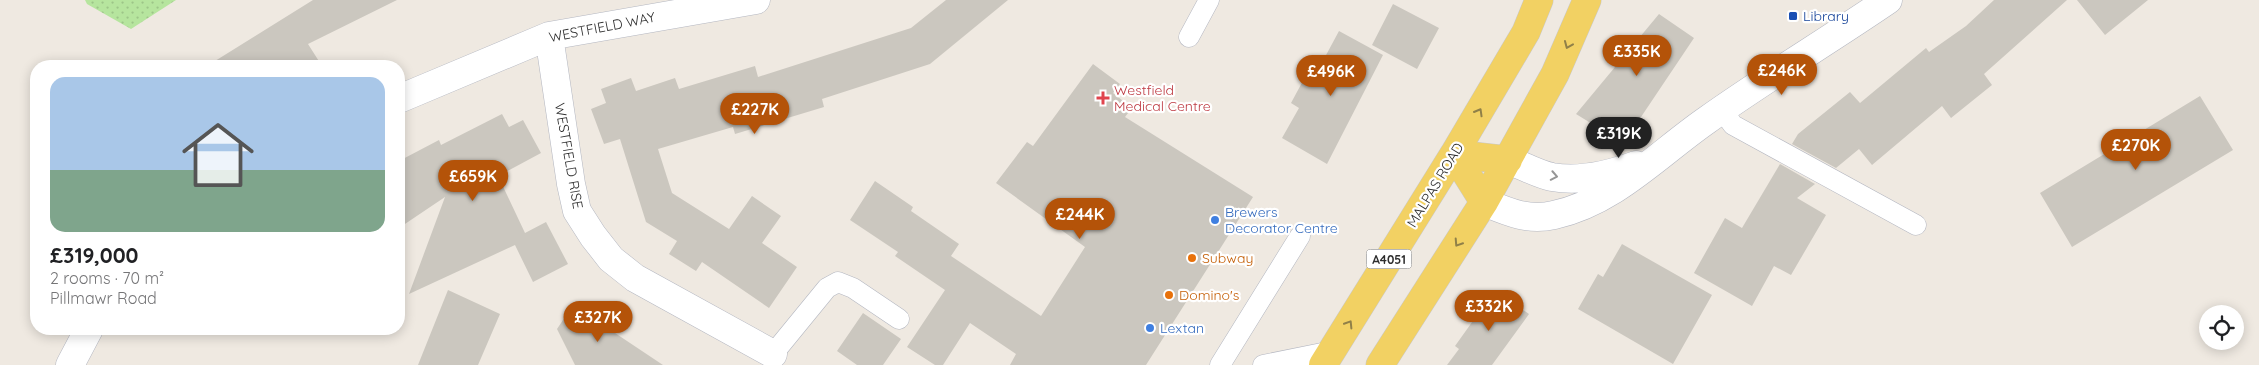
<!DOCTYPE html>
<meta charset="utf-8">
<style>
body{margin:0;font-family:Quicksand,sans-serif;background:#f2f2f2;color:#202124;height:100vh;display:flex;flex-direction:column;font-size:19px;white-space:nowrap}
*{box-sizing:border-box;margin:0}
p{font-size:16px;color:#757577}
.icon{flex:none;width:28px;height:28px;fill:none;stroke:currentColor;stroke-width:2;stroke-linecap:round;stroke-linejoin:round}
.map{position:relative;flex:1;overflow:hidden}
.side{position:absolute;left:30px;top:60px;width:375px;height:275px;display:flex;flex-direction:column;background:#fff;border-radius:20px;box-shadow:0 2px 12px #0003}
.side>*{flex:none}
.fabs{position:absolute;left:2199px;top:305px;display:grid;gap:10px}
.fabs a{display:grid;place-items:center;width:45px;height:45px;border-radius:50%;background:#fff;box-shadow:0 2px 12px #0003;font-size:25px}
.price{position:absolute;translate:-50% -42px;padding:0 11px;border-radius:18px;background:#b45309;color:#fff;font-size:16px;line-height:32px;filter:drop-shadow(0 1px 2px #0008)}
.price::after{content:'';position:absolute;left:50%;top:30px;width:15px;height:11px;margin-left:-8px;background:inherit;clip-path:polygon(0 0,100% 0,50% 100%)}
.price.active{background:#222;color:#fff}
ul{padding:0;list-style:none}
li{display:grid;align-content:center;gap:10px;height:265px;padding:0 20px}
li+li{border-top:1px solid #e0e0e0}
li span{display:grid;place-items:center;height:155px;border-radius:15px;color:#555}
li>.icon{margin-inline-start:auto}
span .icon{width:90px;height:90px;fill:#fffc;stroke-width:1}
li b{font-size:21px}
.map>svg:first-child{display:block}
.park{fill:url(#park-dots)}
.building{fill:#cbc7bf}
.lines{fill:none;stroke-linecap:round;stroke-linejoin:round}
.lane-casing{stroke:#b4b7c1;stroke-width:21}
.street-casing{stroke:#b4b7c1;stroke-width:29}
.secondary-casing{stroke:#b4b7c1;stroke-width:29}
.primary-casing{stroke:#c9c9c9;stroke-width:29}
.lane{stroke:#fff;stroke-width:20}
.street{stroke:#fff;stroke-width:28}
.secondary{stroke:#fff;stroke-width:28}
.primary{stroke:#f2d163;stroke-width:28}
.oneway{stroke:#908048}
.oneway2{stroke:#969696}
.transit-dot{fill:#1a4fb4;stroke:#fff;stroke-width:2}
.health-dot{fill:#e0444e;stroke:#fff;stroke-width:2}
.shop-dot{fill:#3f7fe0;stroke:#fff;stroke-width:2}
.food-dot{fill:#e8710a;stroke:#fff;stroke-width:2}
.labels{text-anchor:middle;dominant-baseline:central;stroke-width:4.5;stroke-linejoin:round;paint-order:stroke}
.shield{fill:#fff;stroke:#6d6d6d;stroke-width:1}
.shield-label{font-size:12px;font-weight:bold;fill:#2e2e2e}
.transit-label{font-size:14px;fill:#164399;stroke:#fff;text-anchor:start}
.street-label{font-size:14px;fill:#2e2e2e;stroke:#fff}
.health-label{font-size:14px;fill:#be3a42;stroke:#fff;text-anchor:start}
.shop-label{font-size:14px;fill:#366cbe;stroke:#fff;text-anchor:start}
.food-label{font-size:14px;fill:#c56008;stroke:#fff;text-anchor:start}
</style>
<div class="map">
<svg width="2259" height="365" viewBox="0 0 2259 365">
<defs>
<pattern id="park-dots" width="8" height="8" patternUnits="userSpaceOnUse" patternTransform="scale(1.25)"><rect width="8" height="8" fill="#b6e59e"/><path d="M2 2h.1M6 6h.1" fill="none" stroke="#9dc588" stroke-width="1.8" stroke-linecap="round"/></pattern>
</defs>
<rect width="100%" height="100%" fill="#efe9e1"/>
<!-- park -->
<path class="park" d="M 85,0 L 176,0 L 131,29 L 87,4 Z"/>
<!-- building -->
<path class="building" d="M 313,0 L 397,0 L 308,44 L 322,66 L 207,66 Z
M 946,0 L 1008,0 L 930,64 L 822,99 L 824,107 L 735,134 L 733,127 L 658,149 L 672,193 L 729,229 L 752,196 L 781,216 L 762,243 L 797,267 L 769,308 L 702,262 L 696,271 L 669,254 L 677,241 L 646,222 L 620,139 L 604,144 L 591,109 L 606,103 L 601,89 L 631,78 L 636,91 L 675,78 L 679,89 L 755,66 L 758,77 L 911,28 Z
M 1994,0 L 2067,0 L 1984,74 L 1992,85 L 1951,118 L 1942,106 L 1872,165 L 1859,149 L 1836,168 L 1792,144 L 1798,134 L 1850,92 L 1860,103 L 1926,48 L 1929,52 L 1966,26 Z
M 2077,0 L 2148,0 L 2105,35 Z
M 1393,4 L 1439,28 L 1417,69 L 1372,45 Z
M 1659,14 L 1694,38 L 1641,117 L 1610,135 L 1576,114 Z
M 1339,31 L 1383,55 L 1327,164 L 1282,138 L 1299,108 L 1291,103 L 1311,66 L 1318,70 Z
M 1093,64 L 1120,84 L 1113,93 L 1132,108 L 1125,117 L 1253,197 L 1146,365 L 1010,365 L 1016,354 L 970,323 L 943,365 L 935,365 L 907,347 L 945,290 L 895,256 L 898,252 L 850,220 L 875,181 L 913,207 L 911,211 L 959,244 L 951,256 L 1041,316 L 1085,247 L 996,183 L 1027,142 L 1033,146 Z
M 2200,96 L 2233,150 L 2072,247 L 2040,193 Z
M 502,114 L 509,127 L 523,120 L 541,153 L 498,176 L 525,233 L 546,222 L 568,264 L 533,282 L 515,245 L 409,294 L 445,197 L 399,228 L 399,161 L 439,140 L 441,145 Z
M 1780,164 L 1815,184 L 1797,198 L 1826,215 L 1791,275 L 1774,266 L 1752,306 L 1694,273 L 1725,218 L 1742,228 Z
M 1622,244 L 1712,295 L 1673,364 L 1578,309 L 1598,274 L 1603,277 Z
M 448,290 L 500,314 L 478,365 L 418,365 Z
M 1495,290 L 1529,314 L 1492,365 L 1447,365 L 1459,349 L 1455,346 Z
M 573,305 L 663,365 L 575,365 L 557,329 Z
M 863,313 L 901,339 L 883,365 L 857,365 L 837,351 Z"/>
<g class="lines">
<!-- lane casing -->
<g class="lane-casing">
<path id="lane" d="M 1189,37 L 1209,0
M 1722,110 L 1733,125 L 1916,225
M 773,354 L 827,288 L 838,282 L 853,288 L 899,319
M 1220,365 L 1300,236
M 1263,365 L 1332,351"/>
</g>
<!-- street casing -->
<g class="street-casing">
<path id="street" d="M 549,36 L 571,184 L 577,211 L 593,236 L 611,259 L 635,278 L 773,354
M 399,99 L 549,36 L 756,0
M 70,365 L 89,329"/>
</g>
<!-- secondary casing -->
<g class="secondary-casing">
<path id="secondary" d="M 1508,160 C 1522,165 1537,174 1552,177 C 1581,182 1609,175 1636,165
M 1484,202 C 1508,212 1528,221 1554,215 C 1614,202 1658,154 1707,120 C 1766,78 1828,41 1888,0"/>
</g>
<!-- primary casing -->
<g class="primary-casing">
<path id="primary" d="M 1454,154 L 1484,202
M 1454,154 L 1508,160
M 1323,365 L 1454,154 L 1526,32 L 1539,0
M 1380,365 L 1484,202 L 1555,74 L 1587,0"/>
</g>
<!-- lane -->
<use href="#lane" class="lane"/>
<!-- street -->
<use href="#street" class="street"/>
<!-- secondary -->
<use href="#secondary" class="secondary"/>
<!-- primary -->
<use href="#primary" class="primary"/>
</g>
<!-- one-way arrows -->
<defs><path id="oneway-chevron" d="M-2-3.5L2.5 0L-2 3.5" fill="none" stroke-width="1.6" stroke-linecap="round" stroke-linejoin="round" transform="scale(1.25)"/></defs>
<g class="oneway">
<use href="#oneway-chevron" transform="translate(1568 45) rotate(113)"/>
<use href="#oneway-chevron" transform="translate(1479 112) rotate(-60)"/>
<use href="#oneway-chevron" transform="translate(1458 243) rotate(123)"/>
<use href="#oneway-chevron" transform="translate(1349 324) rotate(-58)"/>
</g>
<use class="oneway2" href="#oneway-chevron" transform="translate(1554 176) rotate(11)"/>
<!-- markers -->
<rect class="transit-dot" x="1788" y="11" width="10" height="10" rx="2.5"/>
<path class="health-dot" d="M1100.5 90.5h5v5h5v5h-5v5h-5v-5h-5v-5h5z"/>
<g class="shop-dot">
<circle cx="1215" cy="220" r="5"/>
<circle cx="1150" cy="328" r="5"/>
</g>
<g class="food-dot">
<circle cx="1192" cy="258" r="5"/>
<circle cx="1169" cy="295" r="5"/>
</g>
<g class="labels">
<!-- shield labels -->
<rect class="shield" x="1366.5" y="249.5" width="45" height="19" rx="4"/>
<g class="shield-label">
<text x="1389" y="259">A4051</text>
</g>
<!-- transit labels -->
<g class="transit-label">
<text x="1803" y="16">Library</text>
</g>
<!-- street labels -->
<g class="street-label">
<text transform="translate(602 27) rotate(-11)">WESTFIELD WAY</text>
<text transform="translate(569 156) rotate(80)">WESTFIELD RISE</text>
<text transform="translate(1435 185) rotate(-59)">MALPAS ROAD</text>
</g>
<!-- health labels -->
<g class="health-label">
<text x="1114" y="90">Westfield<tspan x="1114" dy="16">Medical Centre</tspan></text>
</g>
<!-- shop labels -->
<g class="shop-label">
<text x="1225" y="212">Brewers<tspan x="1225" dy="16">Decorator Centre</tspan></text>
<text x="1160" y="328">Lextan</text>
</g>
<!-- food labels -->
<g class="food-label">
<text x="1202" y="258">Subway</text>
<text x="1179" y="295">Domino's</text>
</g>
</g>
</svg>
<div class="fabs">
<a><svg class="icon" aria-label="locate" viewBox="0 0 24 24"><circle cx="12" cy="12" r="6"/><path d="M12 2v4M12 18v4M2 12h4M18 12h4"/></svg></a>
</div>
<b class="price" style="left:1637px;top:77px">£335K</b>
<b class="price" style="left:1782px;top:96px">£246K</b>
<b class="price" style="left:1331px;top:97px">£496K</b>
<b class="price" style="left:755px;top:135px">£227K</b>
<b class="price active" style="left:1619px;top:159px">£319K</b>
<b class="price" style="left:2136px;top:171px">£270K</b>
<b class="price" style="left:473px;top:202px">£659K</b>
<b class="price" style="left:1080px;top:240px">£244K</b>
<b class="price" style="left:1489px;top:332px">£332K</b>
<b class="price" style="left:598px;top:343px">£327K</b>
<section class="side">
<ul>
<li><span style="background:linear-gradient(#a9c7e8 60%,#7fa58c 0)"><svg class="icon" aria-label="home" viewBox="0 0 24 24"><path d="M3 11l9-7 9 7M6 9v11h12V9"/></svg></span><div><b>£319,000</b><p>2 rooms · 70 m²</p><p>Pillmawr Road</p></div></li>
</ul>
</section>
</div>
